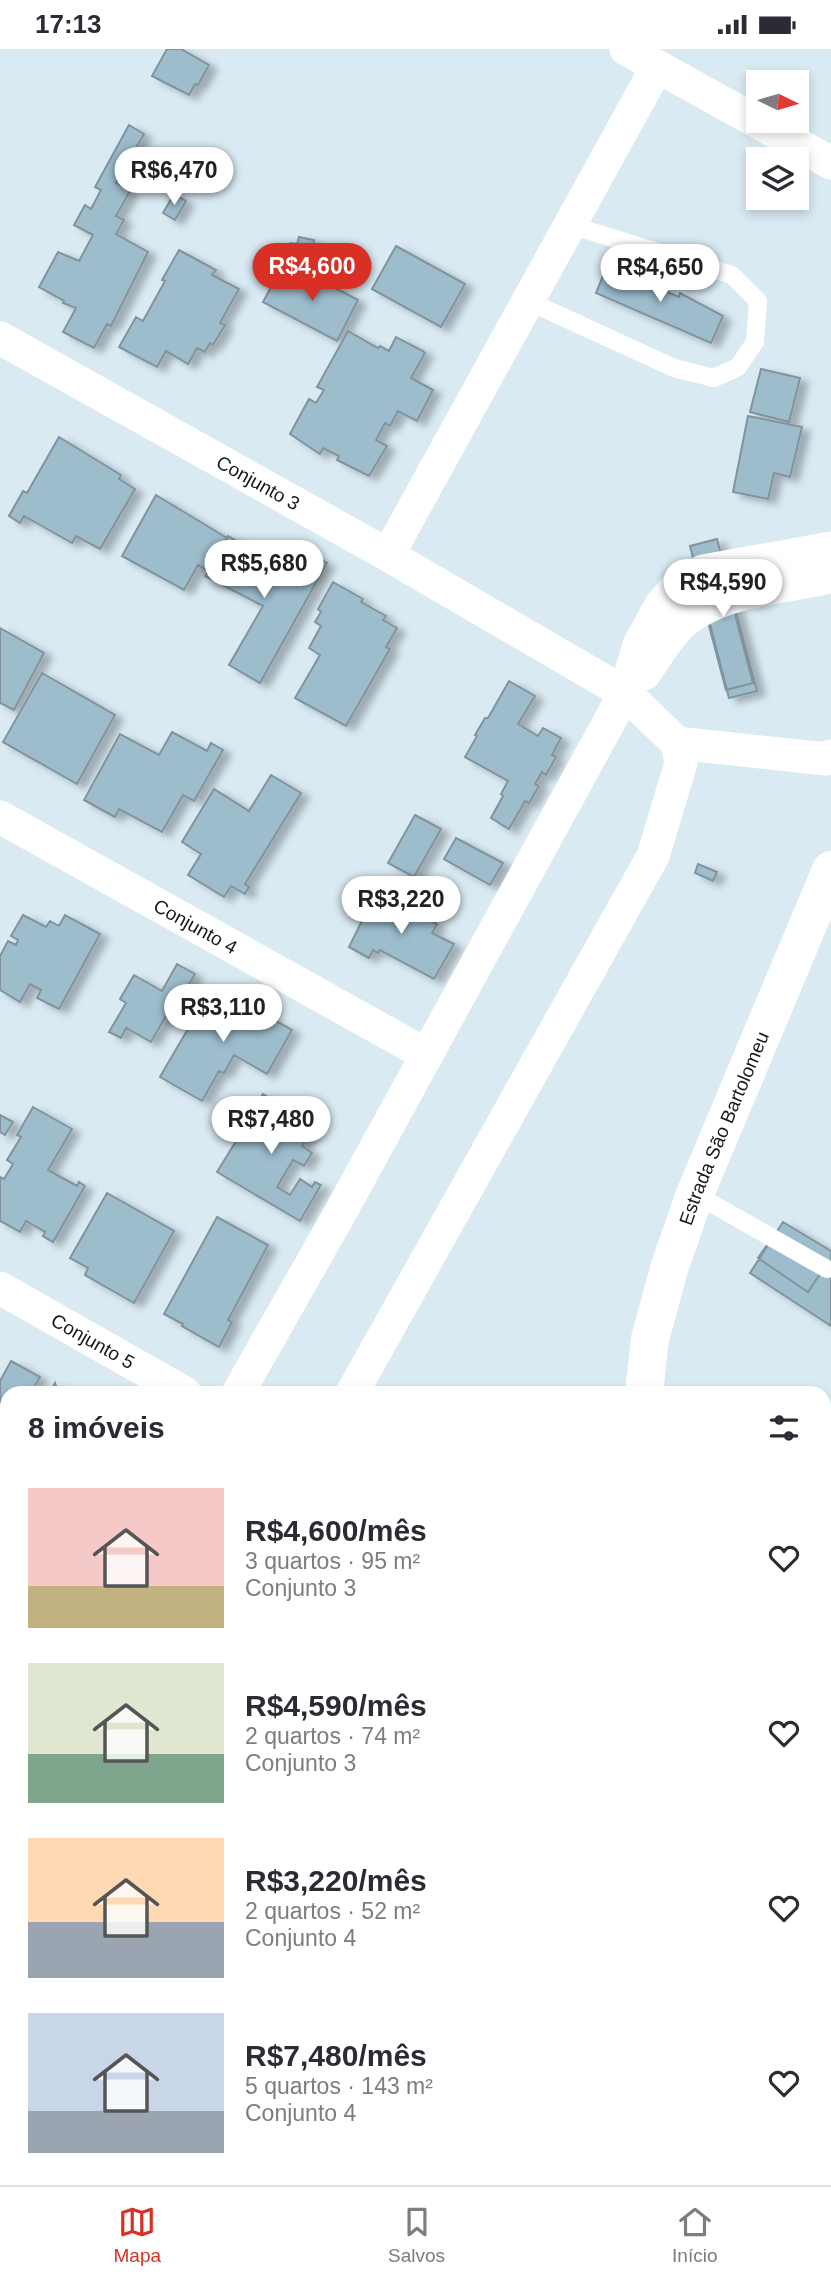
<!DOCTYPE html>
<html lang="pt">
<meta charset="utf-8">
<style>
body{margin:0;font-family:Helvetica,sans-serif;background:#f7f7f7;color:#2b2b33;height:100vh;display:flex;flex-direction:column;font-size:26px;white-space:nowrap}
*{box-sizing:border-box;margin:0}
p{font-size:23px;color:#7c7c81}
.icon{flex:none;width:38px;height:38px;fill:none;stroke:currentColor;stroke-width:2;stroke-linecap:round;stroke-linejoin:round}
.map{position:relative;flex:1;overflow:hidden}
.panel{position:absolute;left:0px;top:1337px;width:831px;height:800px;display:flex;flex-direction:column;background:#fff;border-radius:21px 21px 0 0;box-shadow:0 4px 10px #0003}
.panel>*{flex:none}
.needle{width:46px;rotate:95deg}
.buttons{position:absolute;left:746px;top:21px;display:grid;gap:14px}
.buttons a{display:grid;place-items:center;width:63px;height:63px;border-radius:0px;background:#fff;box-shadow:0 4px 10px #0003;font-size:35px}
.price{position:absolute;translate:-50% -60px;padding:0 16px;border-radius:24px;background:#fff;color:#222;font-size:23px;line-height:46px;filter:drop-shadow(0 2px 4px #0008)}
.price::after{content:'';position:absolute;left:50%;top:42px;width:21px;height:16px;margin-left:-10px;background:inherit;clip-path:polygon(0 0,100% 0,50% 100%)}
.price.active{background:#d93025;color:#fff}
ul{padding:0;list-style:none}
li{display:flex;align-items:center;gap:21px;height:175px;padding:0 28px}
li span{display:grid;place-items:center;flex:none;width:196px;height:140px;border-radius:0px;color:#555}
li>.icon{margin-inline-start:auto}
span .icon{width:84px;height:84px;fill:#fffc;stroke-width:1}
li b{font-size:30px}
h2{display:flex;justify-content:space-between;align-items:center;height:84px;padding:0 28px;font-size:30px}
.status{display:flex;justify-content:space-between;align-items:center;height:49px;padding:0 35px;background:#fff;direction:ltr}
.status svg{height:19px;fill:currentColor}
.tab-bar{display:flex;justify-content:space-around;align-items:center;height:98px;border-top:2px solid #e1e1e2;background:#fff;font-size:19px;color:#7c7c81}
.tab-bar a{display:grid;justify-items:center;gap:4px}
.tab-bar .active{color:#d93025}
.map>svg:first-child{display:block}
.building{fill:#9dbdcd;stroke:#83939c;stroke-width:2;filter:url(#shadow)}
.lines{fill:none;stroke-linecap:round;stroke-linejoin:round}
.lane{stroke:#fff;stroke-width:18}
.street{stroke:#fff;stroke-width:33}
.secondary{stroke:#fff;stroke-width:38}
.labels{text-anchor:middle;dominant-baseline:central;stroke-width:6;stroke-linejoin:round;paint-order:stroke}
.street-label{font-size:19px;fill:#12181b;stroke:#d9eaf3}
</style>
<div class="status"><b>17:13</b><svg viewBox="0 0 49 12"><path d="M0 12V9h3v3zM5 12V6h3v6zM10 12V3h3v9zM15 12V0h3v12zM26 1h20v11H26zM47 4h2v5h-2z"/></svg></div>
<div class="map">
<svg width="831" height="2136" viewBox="0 0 831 2136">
<defs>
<filter id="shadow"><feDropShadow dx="8" dy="4.5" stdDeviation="3.5" flood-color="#0004"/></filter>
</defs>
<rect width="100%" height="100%" fill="#d9eaf3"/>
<!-- building -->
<path class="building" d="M 167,0 L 181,0 L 209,16 L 198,36 L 195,35 L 189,46 L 152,27 Z
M 129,76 L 144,85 L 116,134 L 130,142 L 116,167 L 124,171 L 116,185 L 148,203 L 111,277 L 107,275 L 94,299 L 63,283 L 76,259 L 63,254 L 64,252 L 39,238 L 58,203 L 79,212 L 93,186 L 74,176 L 85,156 L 91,160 L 101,141 L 95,138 Z
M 174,145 L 186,152 L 175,171 L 163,164 Z
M 299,188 L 314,191 L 311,213 L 294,210 L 296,202 L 288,201 L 290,194 L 297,195 Z
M 396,197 L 465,235 L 441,278 L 372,240 Z
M 179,201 L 216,221 L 212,226 L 239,240 L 220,274 L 225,276 L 213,296 L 210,294 L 205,303 L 197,299 L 188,315 L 166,302 L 157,318 L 119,298 L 136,268 L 143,272 L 165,232 L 162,231 Z
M 607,217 L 679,248 L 680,244 L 723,267 L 711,294 L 596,244 Z
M 280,221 L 296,230 L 301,221 L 358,251 L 337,292 L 263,253 Z
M 348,282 L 378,299 L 380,297 L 389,302 L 396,288 L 423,302 L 425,304 L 411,329 L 433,341 L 417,372 L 398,362 L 390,377 L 385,374 L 376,391 L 387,397 L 369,427 L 337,411 L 339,407 L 323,399 L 320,405 L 290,385 L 309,350 L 316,354 L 324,341 L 317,338 Z
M 761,320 L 800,329 L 789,373 L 750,363 Z
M 748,367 L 802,378 L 790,428 L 774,424 L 768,450 L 733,443 Z
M 59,388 L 121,426 L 119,430 L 135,440 L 100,500 L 76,487 L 72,494 L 24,467 L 20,474 L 9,467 L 23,442 L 27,444 Z
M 156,446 L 227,489 L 208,522 L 198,516 L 184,541 L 122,507 Z
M 228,487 L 298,526 L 311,505 L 327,514 L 260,634 L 229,616 L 263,557 L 205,527 Z
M 717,490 L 757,642 L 729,649 L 690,497 Z
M 333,533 L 363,550 L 361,553 L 386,567 L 383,571 L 397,579 L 386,598 L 390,600 L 346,677 L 295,649 L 320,606 L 309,599 L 321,577 L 315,573 L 321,563 L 318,560 Z
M 734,562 L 753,634 L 726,641 L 707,569 Z
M 0,579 L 44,604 L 14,661 L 0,654 Z
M 42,624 L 115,666 L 77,735 L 3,693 Z
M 509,632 L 535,647 L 518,675 L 538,687 L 543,679 L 561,689 L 552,706 L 556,708 L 546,726 L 542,723 L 535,735 L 539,737 L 529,754 L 525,752 L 509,780 L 491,769 L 503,747 L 501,745 L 508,732 L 465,708 L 477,687 L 475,686 L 485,669 L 488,669 Z
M 172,683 L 207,702 L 211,694 L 223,701 L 194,752 L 183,746 L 162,783 L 119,760 L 115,768 L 84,751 L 120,685 L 159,706 Z
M 271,726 L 301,744 L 245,835 L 249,838 L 245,845 L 231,837 L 224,848 L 188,826 L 201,805 L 182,793 L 214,740 L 249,762 Z
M 415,766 L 441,780 L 414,828 L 388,814 Z
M 456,789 L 503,814 L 490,836 L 444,810 Z
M 698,815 L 717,823 L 713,832 L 695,824 Z
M 376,843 L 437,875 L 432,884 L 454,895 L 434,930 L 380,901 L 378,904 L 373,901 L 369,909 L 349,898 Z
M 23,866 L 46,878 L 50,872 L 59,877 L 65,866 L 100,885 L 59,960 L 37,949 L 41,941 L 30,935 L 20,953 L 0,941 L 0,907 L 8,892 L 16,896 L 18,891 L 11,887 Z
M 177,915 L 195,925 L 179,952 L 175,951 L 151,993 L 126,979 L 121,989 L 109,983 L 126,954 L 120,950 L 134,926 L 162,942 Z
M 210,942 L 223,950 L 227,945 L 233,949 L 232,951 L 265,970 L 267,967 L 292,981 L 267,1025 L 234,1006 L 224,1024 L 219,1022 L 202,1052 L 160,1028 Z
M 263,1045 L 314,1076 L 302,1097 L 312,1104 L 304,1117 L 293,1111 L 277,1138 L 290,1146 L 300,1130 L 312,1138 L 315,1133 L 321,1136 L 300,1172 L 217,1123 L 241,1084 L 237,1081 L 247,1063 L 250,1065 Z
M 33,1058 L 72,1080 L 48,1121 L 77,1137 L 79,1133 L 85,1137 L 53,1193 L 43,1187 L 45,1183 L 26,1172 L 20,1183 L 0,1172 L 0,1128 L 4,1130 L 13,1115 L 7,1111 L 21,1088 L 17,1086 Z
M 0,1066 L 13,1073 L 5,1086 L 0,1083 Z
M 107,1144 L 174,1182 L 134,1254 L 85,1226 L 88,1219 L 70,1209 Z
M 217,1168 L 268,1196 L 228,1271 L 232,1273 L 219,1298 L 182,1277 L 183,1275 L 164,1265 Z
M 783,1173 L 831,1202 L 831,1277 L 750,1224 Z
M 774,1186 L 824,1219 L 808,1243 L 758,1209 Z
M 11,1312 L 40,1328 L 33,1340 L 41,1344 L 7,1344 L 7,1357 L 0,1353 L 0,1332 Z
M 55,1334 L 56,1337 L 69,1344 L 49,1344 Z
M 7,1367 L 7,1455 L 0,1451 L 0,1422 L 5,1413 L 0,1410 L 0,1380 Z
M 0,1546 L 7,1548 L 7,1658 L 0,1654 Z
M 628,2130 L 648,2130 L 647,2136 L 627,2136 Z"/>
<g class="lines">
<!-- lane -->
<path class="lane" d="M 528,252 L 674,319 L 714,329 L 738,318 L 755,293 L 758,252 L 732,226 L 570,176
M 695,1145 L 827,1220"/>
<!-- street -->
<g class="street">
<path d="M 626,0 L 831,114"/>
<path id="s1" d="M 0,289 L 388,506 L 625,644 L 677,694 L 681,714 L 653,807 L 352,1344"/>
<path d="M 388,506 L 657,18"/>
<path d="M 644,625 C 656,609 665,591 679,577 C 718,541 781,539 831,528"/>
<path d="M 677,694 L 826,710 L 831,707"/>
<path id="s2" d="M 0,768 L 427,1006"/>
<path id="s3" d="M 0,1239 L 185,1344"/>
<path d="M 238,1344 L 339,1166 L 625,644 L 639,596 L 661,556 L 678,536 L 703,522 L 831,499"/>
<path d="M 0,1702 L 7,1706"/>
<path d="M 0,1750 L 7,1737"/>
<path d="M 0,1967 L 7,1955"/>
<path d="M 0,2098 L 7,2099"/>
<path d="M 263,2130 L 315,2136"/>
<path d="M 713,2130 L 715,2136"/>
</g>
<!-- secondary -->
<g class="secondary">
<path id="s4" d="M 644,1344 L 650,1290 L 669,1220 L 695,1145 L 831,821"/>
<path d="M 824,2113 L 831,2133"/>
</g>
</g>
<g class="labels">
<!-- street labels -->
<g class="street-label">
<text stroke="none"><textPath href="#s1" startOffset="296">Conjunto 3</textPath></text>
<text stroke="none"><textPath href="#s2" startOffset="224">Conjunto 4</textPath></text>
<text stroke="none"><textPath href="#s4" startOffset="278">Estrada São Bartolomeu</textPath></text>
<text stroke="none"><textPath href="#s3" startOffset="107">Conjunto 5</textPath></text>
</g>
</g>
</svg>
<div class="buttons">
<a><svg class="needle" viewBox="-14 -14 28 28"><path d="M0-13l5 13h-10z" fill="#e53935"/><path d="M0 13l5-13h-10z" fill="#7c7c81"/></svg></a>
<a><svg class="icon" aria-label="layers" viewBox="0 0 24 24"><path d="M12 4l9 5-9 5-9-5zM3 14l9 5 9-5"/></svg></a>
</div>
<b class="price" style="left:174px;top:158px">R$6,470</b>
<b class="price active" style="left:312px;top:254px">R$4,600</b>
<b class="price" style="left:660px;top:255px">R$4,650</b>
<b class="price" style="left:264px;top:551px">R$5,680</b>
<b class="price" style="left:723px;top:570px">R$4,590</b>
<b class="price" style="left:401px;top:887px">R$3,220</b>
<b class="price" style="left:223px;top:995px">R$3,110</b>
<b class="price" style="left:271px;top:1107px">R$7,480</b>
<section class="panel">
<h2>8 imóveis<svg class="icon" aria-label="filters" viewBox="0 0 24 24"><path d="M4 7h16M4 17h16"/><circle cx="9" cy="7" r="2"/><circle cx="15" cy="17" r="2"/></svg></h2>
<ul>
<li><span style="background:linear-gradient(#f6c9c9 70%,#c2b280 0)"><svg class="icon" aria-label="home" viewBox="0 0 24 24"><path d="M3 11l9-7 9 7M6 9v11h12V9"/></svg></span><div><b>R$4,600/mês</b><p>3 quartos · 95 m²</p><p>Conjunto 3</p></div><svg class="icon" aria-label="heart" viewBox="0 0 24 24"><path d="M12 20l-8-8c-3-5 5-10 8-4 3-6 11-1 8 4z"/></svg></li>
<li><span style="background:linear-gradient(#dfe7d0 65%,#7fa58c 0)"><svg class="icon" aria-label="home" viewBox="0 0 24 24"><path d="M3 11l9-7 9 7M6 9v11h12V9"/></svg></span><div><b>R$4,590/mês</b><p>2 quartos · 74 m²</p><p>Conjunto 3</p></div><svg class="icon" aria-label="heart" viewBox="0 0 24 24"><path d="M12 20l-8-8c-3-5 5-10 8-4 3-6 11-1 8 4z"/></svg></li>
<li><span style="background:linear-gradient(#ffd9b3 60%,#9aa5b1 0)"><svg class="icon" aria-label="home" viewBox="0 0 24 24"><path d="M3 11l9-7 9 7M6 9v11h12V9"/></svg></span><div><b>R$3,220/mês</b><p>2 quartos · 52 m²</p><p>Conjunto 4</p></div><svg class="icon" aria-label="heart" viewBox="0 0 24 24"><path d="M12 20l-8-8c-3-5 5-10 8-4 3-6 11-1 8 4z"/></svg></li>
<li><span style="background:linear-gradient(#c9d6e8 70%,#9aa5b1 0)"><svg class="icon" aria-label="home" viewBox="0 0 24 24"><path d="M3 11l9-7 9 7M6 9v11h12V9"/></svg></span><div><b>R$7,480/mês</b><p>5 quartos · 143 m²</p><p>Conjunto 4</p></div><svg class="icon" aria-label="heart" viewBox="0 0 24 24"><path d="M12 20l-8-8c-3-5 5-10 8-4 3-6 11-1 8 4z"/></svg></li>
</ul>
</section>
</div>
<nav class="tab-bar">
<a class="active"><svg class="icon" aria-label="map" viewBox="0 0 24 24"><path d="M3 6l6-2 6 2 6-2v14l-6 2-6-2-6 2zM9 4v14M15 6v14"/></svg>Mapa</a>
<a><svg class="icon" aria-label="saved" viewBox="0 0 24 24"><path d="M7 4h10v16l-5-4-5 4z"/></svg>Salvos</a>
<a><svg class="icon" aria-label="home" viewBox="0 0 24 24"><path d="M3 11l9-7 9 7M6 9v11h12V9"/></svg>Início</a>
</nav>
